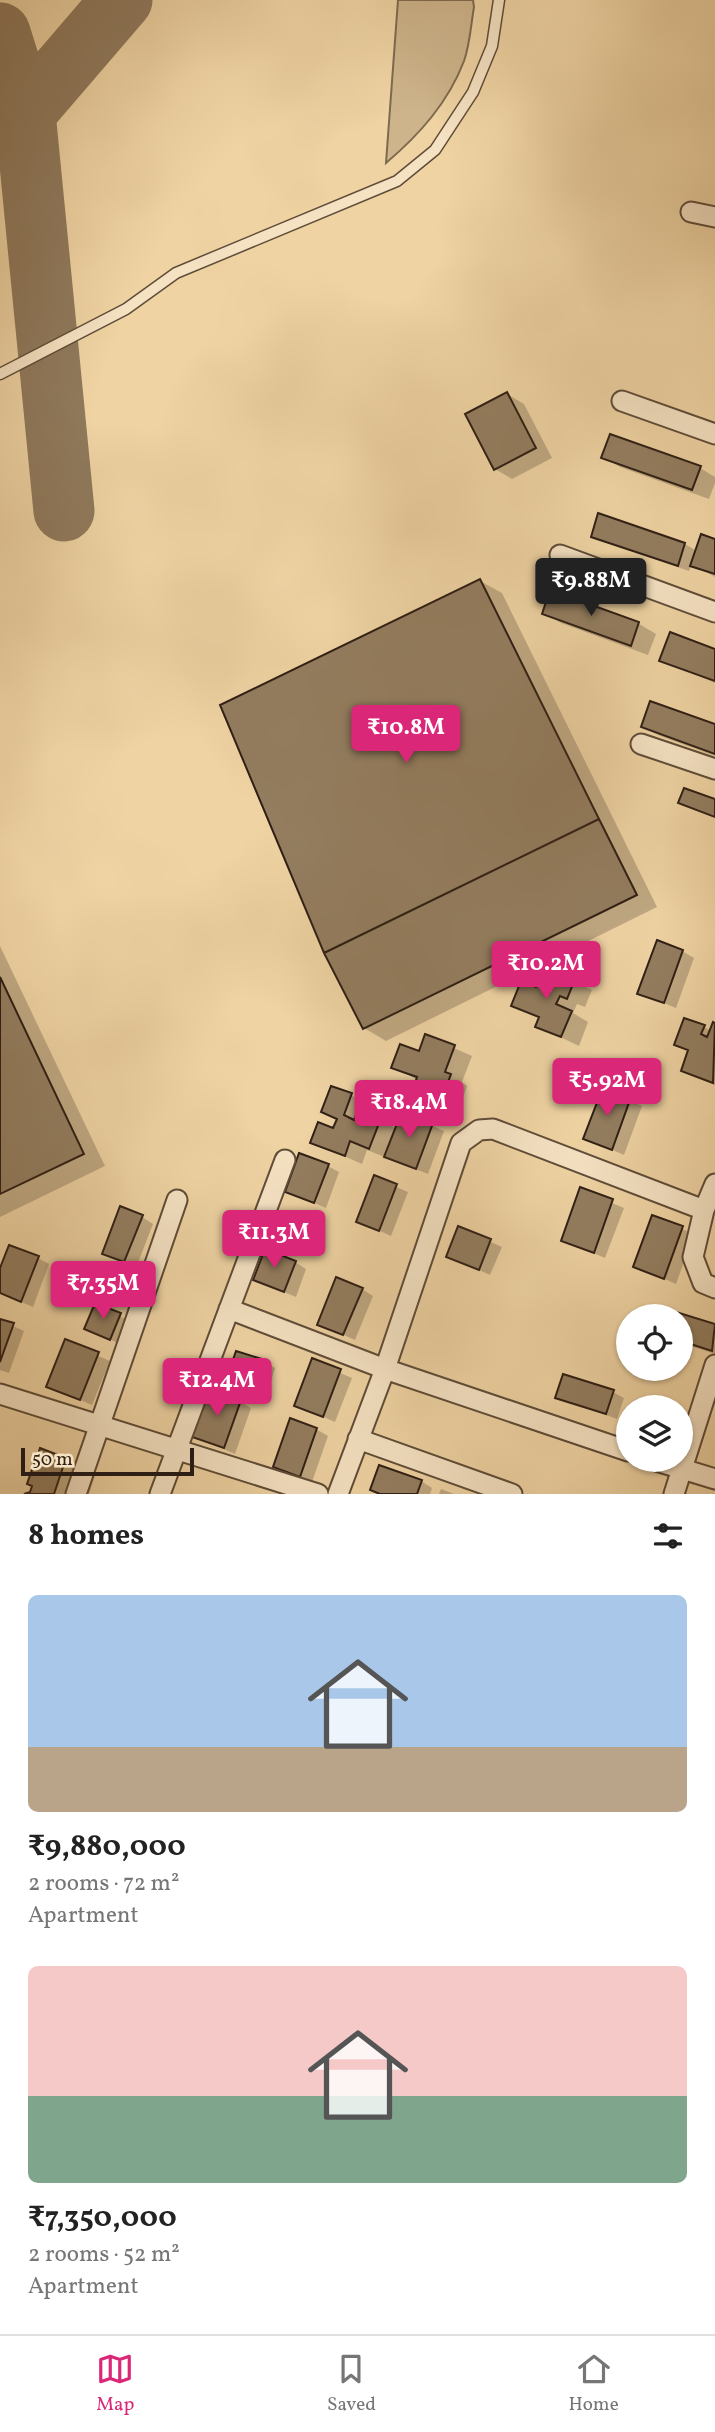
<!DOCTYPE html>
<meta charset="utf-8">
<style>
body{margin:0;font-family:Vollkorn,serif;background:#f6f6f6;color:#222;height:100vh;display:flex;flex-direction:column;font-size:26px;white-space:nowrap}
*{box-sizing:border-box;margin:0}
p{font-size:23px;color:#767676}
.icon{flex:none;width:38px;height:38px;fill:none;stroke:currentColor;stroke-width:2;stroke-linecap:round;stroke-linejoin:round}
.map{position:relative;height:1494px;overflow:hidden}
.side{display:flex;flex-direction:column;background:#fff;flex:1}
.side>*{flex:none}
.buttons{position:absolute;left:616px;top:1304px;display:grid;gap:14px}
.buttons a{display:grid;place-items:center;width:77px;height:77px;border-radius:50%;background:#fff;box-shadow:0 2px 5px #0004;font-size:35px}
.scale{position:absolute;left:21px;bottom:18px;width:173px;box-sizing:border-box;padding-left:7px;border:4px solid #2f1f15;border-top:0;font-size:19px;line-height:24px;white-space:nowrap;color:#2f1f15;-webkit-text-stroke:5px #f5e2c3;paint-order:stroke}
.price{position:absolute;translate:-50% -60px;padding:0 16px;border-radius:7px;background:#db2777;color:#fff;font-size:23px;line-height:46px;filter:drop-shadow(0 2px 4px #0008)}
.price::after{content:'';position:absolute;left:50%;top:42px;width:21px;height:16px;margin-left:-10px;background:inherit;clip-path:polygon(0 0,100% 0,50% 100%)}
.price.current{background:#222;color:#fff}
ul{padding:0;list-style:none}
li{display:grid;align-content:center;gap:14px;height:371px;padding:0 28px}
li span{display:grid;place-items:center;height:217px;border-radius:10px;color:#555}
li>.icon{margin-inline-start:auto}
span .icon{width:126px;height:126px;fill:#fffc;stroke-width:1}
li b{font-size:30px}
h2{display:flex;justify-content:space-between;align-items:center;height:84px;padding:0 28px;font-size:30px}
.dock{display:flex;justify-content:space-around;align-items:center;height:98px;border-top:2px solid #e0e0e0;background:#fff;font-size:19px;color:#767676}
.dock a{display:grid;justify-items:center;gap:4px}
.dock .current{color:#db2777}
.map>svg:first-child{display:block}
.green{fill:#ceb48b;stroke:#7e6a50;stroke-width:2}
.shadow{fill:#0003}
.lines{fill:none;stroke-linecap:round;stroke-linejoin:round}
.taxiway{stroke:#8f795c;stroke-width:61}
.building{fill:#937d5f;stroke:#2f1f15;stroke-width:2}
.lane-casing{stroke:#5f4c38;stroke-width:13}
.street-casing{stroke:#5f4c38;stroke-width:23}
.lane{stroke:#f5e2c3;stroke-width:10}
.street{stroke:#f5e2c3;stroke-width:19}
</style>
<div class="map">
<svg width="715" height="1494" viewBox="0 0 715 1494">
<rect width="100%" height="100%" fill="#efd3a3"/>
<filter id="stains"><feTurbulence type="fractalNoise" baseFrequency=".00286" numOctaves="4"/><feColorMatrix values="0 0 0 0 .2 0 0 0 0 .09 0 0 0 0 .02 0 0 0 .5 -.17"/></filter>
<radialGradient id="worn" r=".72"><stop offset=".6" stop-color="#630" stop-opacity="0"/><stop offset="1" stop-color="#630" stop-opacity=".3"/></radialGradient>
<!-- green -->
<path class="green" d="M 398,0 L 473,0 L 474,7 C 471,24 470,44 464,61 C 448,103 419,135 386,163 Z"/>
<!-- shadow -->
<path class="shadow" d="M 507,394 L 524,404 L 552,458 L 512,479 L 495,469 Z
M 603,457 L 700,468 L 715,477 L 715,483 L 709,499 L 620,467 Z
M 599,515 L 685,544 L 697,551 L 715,541 L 715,577 L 692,564 L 689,571 L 604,542 L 593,536 Z
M 480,581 L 502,593 L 657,907 L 386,1041 L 364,1028 Z
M 551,592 L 639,624 L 656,634 L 648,655 L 561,623 L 544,613 Z
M 715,650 L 715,683 L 661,660 Z
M 715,726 L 715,756 L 660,736 L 643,727 Z
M 0,946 L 105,1166 L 0,1217 Z
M 682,951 L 694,958 L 676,1008 L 640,993 Z
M 545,969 L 592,990 L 585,1007 L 577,1004 L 573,1013 L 588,1022 L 579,1046 L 537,1026 L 540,1019 L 514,1006 L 537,989 Z
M 714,1024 L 715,1024 L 715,1085 L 683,1070 L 690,1052 L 676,1044 L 704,1027 L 711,1031 Z
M 427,1036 L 472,1056 L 462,1082 L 467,1086 L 459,1109 L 415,1090 L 418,1080 L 393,1067 L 420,1053 Z
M 604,1089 L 642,1106 L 624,1155 L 586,1138 Z
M 351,1095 L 368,1105 L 365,1112 L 397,1129 L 403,1113 L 444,1131 L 428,1174 L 367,1150 L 362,1164 L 312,1142 L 334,1131 L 338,1120 L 323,1112 Z
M 328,1166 L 339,1172 L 326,1208 L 287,1191 Z
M 375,1178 L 408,1192 L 391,1236 L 358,1221 Z
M 581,1190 L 624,1208 L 605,1258 L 563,1240 Z
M 142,1217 L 153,1224 L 136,1268 L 104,1253 Z
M 653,1217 L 694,1234 L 676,1284 L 635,1266 Z
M 459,1228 L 502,1247 L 490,1275 L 448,1256 Z
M 38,1258 L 49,1264 L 33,1307 L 0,1293 L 0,1273 Z
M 295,1262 L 306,1269 L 296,1297 L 255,1280 Z
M 362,1289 L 373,1296 L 355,1340 L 319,1324 Z
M 96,1305 L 132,1322 L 122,1345 L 86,1328 Z
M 664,1310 L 715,1326 L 715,1354 L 681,1343 L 681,1316 L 662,1316 Z
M 0,1320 L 24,1331 L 9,1373 L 0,1370 Z
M 66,1342 L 110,1361 L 92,1405 L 48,1386 Z
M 313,1361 L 352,1378 L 335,1422 L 296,1405 Z
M 264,1362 L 275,1368 L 268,1391 L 265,1390 L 266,1387 L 239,1379 L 239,1382 L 230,1376 Z
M 613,1392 L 624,1398 L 617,1419 L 557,1397 Z
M 240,1402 L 251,1408 L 235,1454 L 194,1436 Z
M 681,1418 L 692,1425 L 681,1443 Z
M 316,1429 L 328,1436 L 312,1482 L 275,1466 Z
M 41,1451 L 66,1459 L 95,1476 L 89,1494 L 28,1494 L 34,1486 L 43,1459 Z
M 421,1481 L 432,1488 L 430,1494 L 380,1494 L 372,1490 Z
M 441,1489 L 454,1494 L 439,1494 Z"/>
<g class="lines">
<!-- taxiway -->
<path class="taxiway" d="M 0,33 L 25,113 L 64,511
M 0,127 L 25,113 L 122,0"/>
</g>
<!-- building -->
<path class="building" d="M 507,392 L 536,448 L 494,470 L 465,414 Z
M 610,434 L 701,466 L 692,490 L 601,458 Z
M 598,513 L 685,543 L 678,566 L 591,537 Z
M 701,534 L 715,539 L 715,574 L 690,566 Z
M 480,579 L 599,819 L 324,953 L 220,705 Z
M 550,590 L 639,622 L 631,646 L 542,614 Z
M 670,632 L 715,649 L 715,681 L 659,661 Z
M 650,701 L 715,724 L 715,754 L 641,727 Z
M 684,788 L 715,799 L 715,817 L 678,803 Z
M 599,819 L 637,895 L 363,1029 L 324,953 Z
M 657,940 L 683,950 L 664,1003 L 637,994 Z
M 544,967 L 575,979 L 567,999 L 560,996 L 556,1004 L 572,1011 L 561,1037 L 535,1027 L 539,1017 L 511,1006 L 521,981 L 536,987 Z
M 0,977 L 84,1154 L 0,1194 Z
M 684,1018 L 705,1025 L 701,1034 L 707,1037 L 713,1022 L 715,1023 L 713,1083 L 681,1071 L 688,1050 L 674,1045 Z
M 425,1034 L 455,1045 L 445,1072 L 451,1074 L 441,1101 L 413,1090 L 417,1077 L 391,1068 L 400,1044 L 419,1051 Z
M 331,1086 L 352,1093 L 344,1115 L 354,1120 L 358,1110 L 381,1118 L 369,1149 L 350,1141 L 345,1156 L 310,1143 L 318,1122 L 333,1128 L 337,1119 L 321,1112 Z
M 603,1087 L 631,1097 L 612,1150 L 583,1139 Z
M 402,1111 L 433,1123 L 416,1169 L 384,1157 Z
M 299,1153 L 329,1164 L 314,1203 L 285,1192 Z
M 374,1175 L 397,1184 L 379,1231 L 356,1222 Z
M 580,1187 L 613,1199 L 594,1253 L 561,1241 Z
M 120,1206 L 143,1215 L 124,1262 L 102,1254 Z
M 652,1215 L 683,1226 L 664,1279 L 633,1267 Z
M 458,1226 L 491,1239 L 479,1270 L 446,1257 Z
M 9,1245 L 39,1256 L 21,1302 L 0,1293 L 0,1268 Z
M 265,1249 L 296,1261 L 284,1292 L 253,1280 Z
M 336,1277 L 363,1288 L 343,1335 L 317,1325 Z
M 95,1303 L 121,1313 L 110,1340 L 84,1329 Z
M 663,1308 L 715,1324 L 712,1351 L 681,1341 L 681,1316 L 660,1316 Z
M 0,1319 L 14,1323 L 0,1362 Z
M 65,1339 L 99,1352 L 80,1400 L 46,1387 Z
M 236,1351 L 265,1360 L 257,1386 L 227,1377 Z
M 312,1358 L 341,1369 L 323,1417 L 294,1406 Z
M 563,1374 L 614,1390 L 606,1414 L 555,1398 Z
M 209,1389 L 241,1400 L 224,1448 L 192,1437 Z
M 290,1418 L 317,1428 L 300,1477 L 273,1467 Z
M 40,1448 L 66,1458 L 54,1494 L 24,1494 L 30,1492 L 32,1486 L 27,1484 L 34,1464 L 38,1466 L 41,1459 L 37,1458 Z
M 379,1465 L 422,1480 L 417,1494 L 380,1494 L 370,1490 Z"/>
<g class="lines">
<!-- lane casing -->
<g class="lane-casing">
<path id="lane" d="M 0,374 L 126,309 L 176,273 L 397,181 L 435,150 L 473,92 L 492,46 L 499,0"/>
</g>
<!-- street casing -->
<g class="street-casing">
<path id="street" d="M 691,212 L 715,217
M 622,401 L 715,434
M 560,555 L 715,612
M 641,744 L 715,769
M 715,1184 L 704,1210 L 693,1257 L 703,1283 L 715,1288
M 229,1309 L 385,1369 L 628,1451
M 0,1394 L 318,1494
M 358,1439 L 512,1494
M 653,1460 L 715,1479
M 76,1494 L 177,1200
M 160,1494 L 285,1160
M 338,1494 L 385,1369 L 461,1143 L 479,1130 L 493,1129 L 704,1210
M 674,1494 L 715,1365"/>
</g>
<!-- lane -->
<use href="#lane" class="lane"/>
<!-- street -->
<use href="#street" class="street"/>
</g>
<rect width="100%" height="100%" filter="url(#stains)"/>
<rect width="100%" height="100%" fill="url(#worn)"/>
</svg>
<div class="buttons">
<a><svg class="icon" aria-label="locate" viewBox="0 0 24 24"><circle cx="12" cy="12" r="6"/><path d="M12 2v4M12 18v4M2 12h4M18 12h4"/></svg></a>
<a><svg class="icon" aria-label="layers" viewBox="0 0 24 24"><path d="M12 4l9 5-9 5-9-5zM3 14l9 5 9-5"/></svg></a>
</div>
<div class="scale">50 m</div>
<b class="price current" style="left:591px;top:618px">₹9.88M</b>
<b class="price" style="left:406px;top:765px">₹10.8M</b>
<b class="price" style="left:546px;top:1001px">₹10.2M</b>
<b class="price" style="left:607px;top:1118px">₹5.92M</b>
<b class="price" style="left:409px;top:1140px">₹18.4M</b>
<b class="price" style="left:274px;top:1270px">₹11.3M</b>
<b class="price" style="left:103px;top:1321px">₹7.35M</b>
<b class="price" style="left:217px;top:1418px">₹12.4M</b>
</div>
<section class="side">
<h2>8 homes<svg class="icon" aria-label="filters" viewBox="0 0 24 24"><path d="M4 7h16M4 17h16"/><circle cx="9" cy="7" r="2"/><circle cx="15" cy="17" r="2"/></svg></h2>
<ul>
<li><span style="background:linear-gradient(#a9c7e8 70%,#b9a48a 0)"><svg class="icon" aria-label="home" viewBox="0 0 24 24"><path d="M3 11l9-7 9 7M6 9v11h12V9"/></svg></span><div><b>₹9,880,000</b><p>2 rooms · 72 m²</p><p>Apartment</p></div></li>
<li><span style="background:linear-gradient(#f6c9c9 60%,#7fa58c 0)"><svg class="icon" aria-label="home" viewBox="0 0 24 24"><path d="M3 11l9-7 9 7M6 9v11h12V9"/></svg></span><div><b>₹7,350,000</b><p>2 rooms · 52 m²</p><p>Apartment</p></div></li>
</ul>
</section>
<nav class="dock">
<a class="current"><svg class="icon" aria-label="map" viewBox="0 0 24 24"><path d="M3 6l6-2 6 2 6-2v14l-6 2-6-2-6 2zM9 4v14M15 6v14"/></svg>Map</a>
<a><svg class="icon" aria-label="saved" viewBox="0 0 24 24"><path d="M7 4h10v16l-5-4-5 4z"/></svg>Saved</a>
<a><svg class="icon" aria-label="home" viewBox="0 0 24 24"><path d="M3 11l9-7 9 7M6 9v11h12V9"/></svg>Home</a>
</nav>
